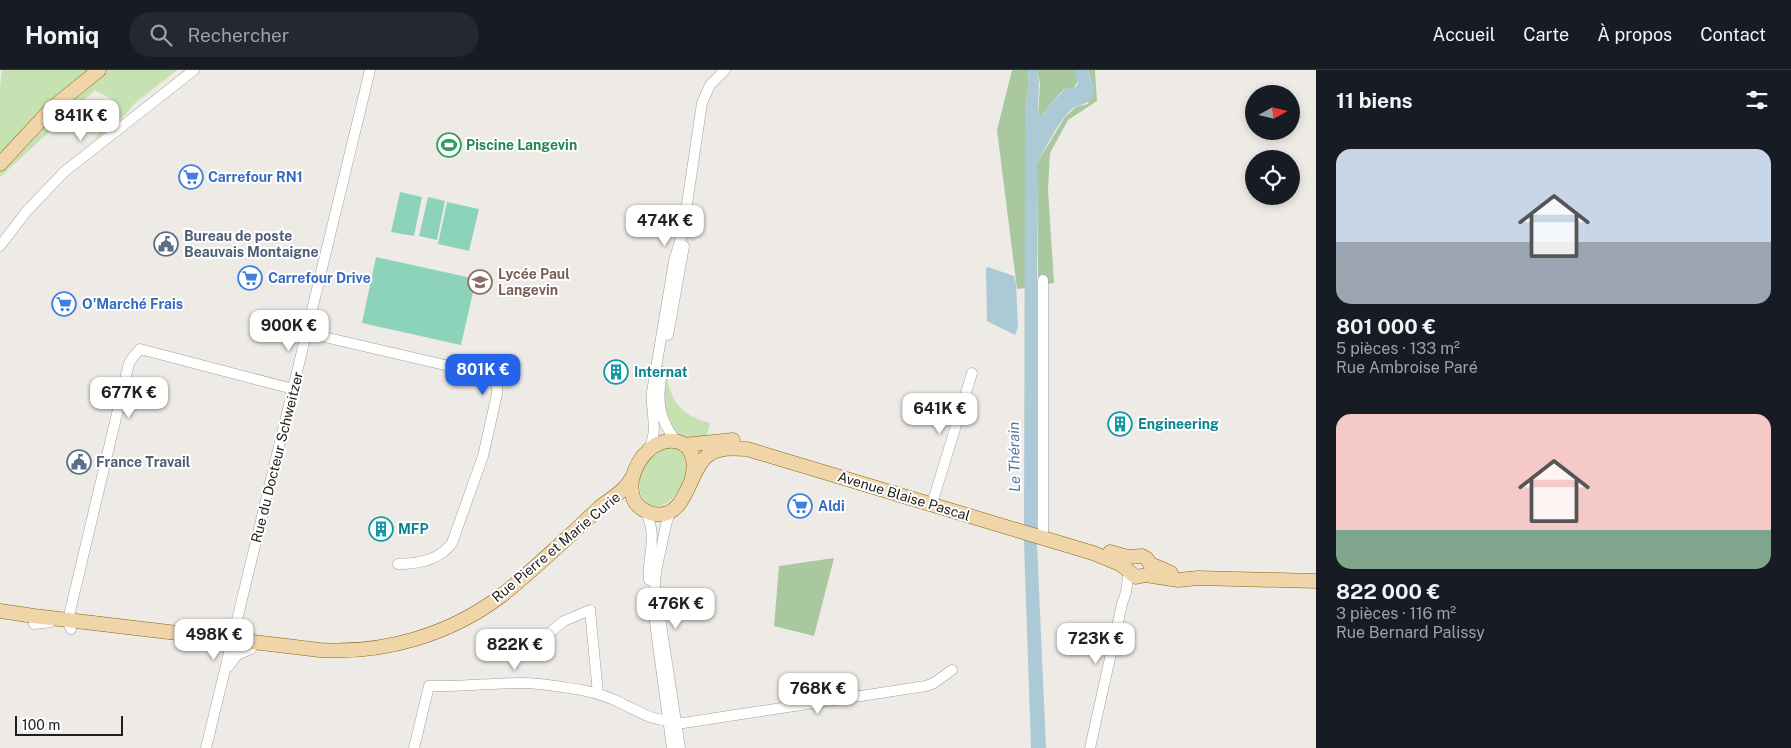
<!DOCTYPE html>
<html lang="fr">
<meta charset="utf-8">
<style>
body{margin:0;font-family:"Public Sans",sans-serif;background:#242831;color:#f1f3f6;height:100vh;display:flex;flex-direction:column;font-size:19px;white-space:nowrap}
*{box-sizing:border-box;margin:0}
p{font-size:16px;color:#9ea1a6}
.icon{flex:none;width:28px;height:28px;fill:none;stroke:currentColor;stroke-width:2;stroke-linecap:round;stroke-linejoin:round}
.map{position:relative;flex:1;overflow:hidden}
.panel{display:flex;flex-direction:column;background:#171b24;width:475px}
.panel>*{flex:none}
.needle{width:32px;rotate:82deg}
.tools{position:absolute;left:1245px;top:15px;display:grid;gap:10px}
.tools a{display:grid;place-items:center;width:55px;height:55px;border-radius:50%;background:#171b24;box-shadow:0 2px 8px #0003;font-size:25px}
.scale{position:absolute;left:15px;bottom:12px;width:108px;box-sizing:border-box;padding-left:5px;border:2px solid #1e1e1e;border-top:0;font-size:14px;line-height:18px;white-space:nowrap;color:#1e1e1e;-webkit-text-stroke:4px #fff;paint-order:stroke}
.price{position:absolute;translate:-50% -42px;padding:0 11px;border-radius:10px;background:#fff;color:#222;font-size:16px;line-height:32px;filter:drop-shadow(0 1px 2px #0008)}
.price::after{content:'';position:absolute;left:50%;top:30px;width:15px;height:11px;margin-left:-8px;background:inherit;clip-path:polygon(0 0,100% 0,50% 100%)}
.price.current{background:#2563eb;color:#fff}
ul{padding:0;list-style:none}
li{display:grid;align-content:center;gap:10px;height:265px;padding:0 20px}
li span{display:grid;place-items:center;height:155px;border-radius:15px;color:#555}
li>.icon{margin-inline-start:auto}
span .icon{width:90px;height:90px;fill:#fffc;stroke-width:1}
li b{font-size:21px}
h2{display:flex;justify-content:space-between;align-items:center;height:60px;padding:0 20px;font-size:21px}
header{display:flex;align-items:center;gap:30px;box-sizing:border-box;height:70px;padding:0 25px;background:#171b24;border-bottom:1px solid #363941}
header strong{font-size:24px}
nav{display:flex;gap:28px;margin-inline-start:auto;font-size:18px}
.search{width:350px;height:45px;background:#242831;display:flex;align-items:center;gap:12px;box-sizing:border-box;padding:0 18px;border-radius:28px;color:#9ea1a6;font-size:19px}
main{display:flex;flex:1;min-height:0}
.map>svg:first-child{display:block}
.grass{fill:#c7e2b2}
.forest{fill:#a9c89f}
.pitch{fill:#8dd3bc}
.water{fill:#abcad6}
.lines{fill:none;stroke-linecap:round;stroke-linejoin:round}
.minor-casing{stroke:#9f9f9f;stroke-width:11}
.major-casing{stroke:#866512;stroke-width:15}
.minor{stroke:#fff;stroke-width:10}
.major{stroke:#f0d5a8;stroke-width:14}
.labels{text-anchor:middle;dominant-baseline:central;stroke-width:4;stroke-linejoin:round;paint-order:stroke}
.leisure-label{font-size:14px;font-weight:bold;fill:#27864d;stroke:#fff;text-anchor:start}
.shop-label{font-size:14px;font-weight:bold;fill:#366cbe;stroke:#fff;text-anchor:start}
.service-label{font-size:14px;font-weight:bold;fill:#4e5e75;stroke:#fff;text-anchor:start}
.education-label{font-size:14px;font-weight:bold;fill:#785e54;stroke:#fff;text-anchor:start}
.culture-label{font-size:14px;font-weight:bold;fill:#0d838f;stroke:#fff;text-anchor:start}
.street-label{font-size:14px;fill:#1e1e1e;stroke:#fff}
.water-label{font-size:15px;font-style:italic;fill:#5678a2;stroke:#fff}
</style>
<header>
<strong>Homiq</strong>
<div class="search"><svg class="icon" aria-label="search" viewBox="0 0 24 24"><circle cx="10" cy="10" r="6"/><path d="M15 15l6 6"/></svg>Rechercher</div>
<nav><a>Accueil</a><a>Carte</a><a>À propos</a><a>Contact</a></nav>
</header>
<main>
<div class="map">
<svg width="1316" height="678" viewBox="0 0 1316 678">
<rect width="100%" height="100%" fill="#eeebe6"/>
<!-- grass -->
<path class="grass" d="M 2,0 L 91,0 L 0,87 L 0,17 Z
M 107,0 L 177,0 L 134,34 L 126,44 L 95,70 L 116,32 L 95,20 L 0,107 L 0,100 L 42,54 Z
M 664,306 L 667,307 C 672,335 683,345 710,353 L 707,366 L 703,369 L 697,370 L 682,367 L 675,363 L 664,341 Z
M 670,377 C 674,378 678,379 681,381 C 699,399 666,456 644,430 C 633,417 644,390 656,381 C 659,378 666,378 670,377 Z"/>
<!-- forest -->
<path class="forest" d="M 1012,0 L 1028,0 L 1029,18 L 1025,37 L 1025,218 L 1017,219 L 997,60 Z
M 1037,0 L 1075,0 L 1078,11 L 1074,18 L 1064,19 L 1046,39 L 1042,47 L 1038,45 L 1040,14 Z
M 1088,0 L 1095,0 L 1097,31 L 1068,50 L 1050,83 L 1048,120 L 1054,213 L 1038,215 L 1037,93 L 1065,47 L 1076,37 L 1088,34 L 1093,15 Z
M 834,488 L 814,566 L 774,556 L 779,496 Z"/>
<!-- pitch -->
<path class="pitch" d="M 400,122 L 422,127 L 414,166 L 391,162 Z
M 428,127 L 445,131 L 437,170 L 419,166 Z
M 447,132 L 479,139 L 469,181 L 438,174 Z
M 376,187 L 476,209 L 461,275 L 362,253 Z"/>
<!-- water -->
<path class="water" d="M 1028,0 L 1037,0 C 1041,17 1037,28 1038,44 L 1040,46 L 1043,46 L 1046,39 L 1065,19 L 1076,17 L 1078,13 L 1075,0 L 1088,0 C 1089,8 1097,17 1093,26 C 1088,36 1079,33 1071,40 C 1059,50 1046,78 1037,93 L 1037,474 L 1046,678 L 1031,678 L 1024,472 L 1025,37 L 1029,18 Z
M 988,197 L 1014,206 L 1016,213 L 1018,257 L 1015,265 L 987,251 L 986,199 Z"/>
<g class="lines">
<!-- minor casing -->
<g class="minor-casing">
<path id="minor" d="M 0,176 L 26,142 L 64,102 L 194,0
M 307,263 L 488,305 C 496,309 498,315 497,324 L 483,386 L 452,473 C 440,490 418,494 398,494
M 668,265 L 684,176
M 662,302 C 657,330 658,348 676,371
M 649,378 C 659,359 650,341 652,322 L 674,191 L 683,161 L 702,33 L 710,15 L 725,0
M 932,434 L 972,303
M 672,440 C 665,451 665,461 662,474 C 659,488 655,500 655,515 L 680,678
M 645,441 C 659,468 647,482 649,510
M 1043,468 L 1043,210
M 654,545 L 672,678
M 34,554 L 51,552
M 71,559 L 69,555 L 68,550 L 129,293 L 133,287 L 140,279 L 293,319
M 544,567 L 564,551 L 590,540 L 598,624
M 228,597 L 237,585 L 251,579
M 670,655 L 926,616 L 934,613 L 952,600
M 206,678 L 370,0
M 414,678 L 429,616 C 460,617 490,613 521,613 C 541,613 562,617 582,620 C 597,623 612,628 625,635 C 643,644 655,652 676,650
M 1090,678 L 1122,534 L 1126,522 L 1129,500"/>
</g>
<!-- major casing -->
<g class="major-casing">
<path id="major" d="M 0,94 L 52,38 L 99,0
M 684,375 L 733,370
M 691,412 C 707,358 644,357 632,410 C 631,417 631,425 635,432 C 639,438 647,443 654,444 C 687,450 688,401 707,386 C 718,377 733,378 747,379 L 1093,483 L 1120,494 L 1136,507 L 1146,505 L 1178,510 L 1198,508 L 1316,511
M 1110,482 L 1128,487 L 1142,486 L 1147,489 L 1150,494 L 1171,503
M 0,541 L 34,546 L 320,580 C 384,584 449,565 501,526 C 529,504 555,479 581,455 C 587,449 594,443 600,437 C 613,427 625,421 633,406"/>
</g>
<!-- minor -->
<use href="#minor" class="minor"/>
<!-- major -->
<use href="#major" class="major"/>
</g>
<!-- icons -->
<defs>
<g id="stadium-ring" transform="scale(1.25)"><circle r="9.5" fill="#fff" stroke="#2e9e5b" stroke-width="1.5"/><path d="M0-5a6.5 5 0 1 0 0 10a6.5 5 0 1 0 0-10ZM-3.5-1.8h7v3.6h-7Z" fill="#2e9e5b"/></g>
<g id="supermarket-ring" transform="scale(1.25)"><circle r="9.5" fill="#fff" stroke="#3f7fe0" stroke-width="1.5"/><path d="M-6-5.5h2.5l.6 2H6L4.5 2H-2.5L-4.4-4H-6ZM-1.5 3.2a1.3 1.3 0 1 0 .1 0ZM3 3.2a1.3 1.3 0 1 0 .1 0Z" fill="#3f7fe0"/></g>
<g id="civic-ring" transform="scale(1.25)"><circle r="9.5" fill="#fff" stroke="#5c6f8a" stroke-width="1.5"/><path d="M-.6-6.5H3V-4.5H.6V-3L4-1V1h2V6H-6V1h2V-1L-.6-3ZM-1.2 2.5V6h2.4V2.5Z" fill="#5c6f8a"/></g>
<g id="school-ring" transform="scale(1.25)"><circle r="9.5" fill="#fff" stroke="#8d6e63" stroke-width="1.5"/><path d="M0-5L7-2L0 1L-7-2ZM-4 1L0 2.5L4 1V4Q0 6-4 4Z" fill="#8d6e63"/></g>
<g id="building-ring" transform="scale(1.25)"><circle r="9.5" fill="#fff" stroke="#0f9aa8" stroke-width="1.5"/><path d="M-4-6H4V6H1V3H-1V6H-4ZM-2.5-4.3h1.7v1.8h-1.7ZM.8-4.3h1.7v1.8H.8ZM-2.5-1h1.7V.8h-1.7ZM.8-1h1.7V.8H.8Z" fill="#0f9aa8"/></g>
</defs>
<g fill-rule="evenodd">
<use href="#stadium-ring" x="449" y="75"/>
<use href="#supermarket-ring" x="191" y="107"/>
<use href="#civic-ring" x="166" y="174"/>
<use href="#supermarket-ring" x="250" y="208"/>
<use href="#school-ring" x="480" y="212"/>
<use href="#supermarket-ring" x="64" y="234"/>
<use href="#building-ring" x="616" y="302"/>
<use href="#building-ring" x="1120" y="354"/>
<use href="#civic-ring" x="79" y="392"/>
<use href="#supermarket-ring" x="800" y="436"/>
<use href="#building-ring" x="381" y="459"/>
</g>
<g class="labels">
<!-- leisure labels -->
<g class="leisure-label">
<text x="466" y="75">Piscine Langevin</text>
</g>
<!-- shop labels -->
<g class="shop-label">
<text x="208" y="107">Carrefour RN1</text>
<text x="268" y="208">Carrefour Drive</text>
<text x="82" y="234">O'Marché Frais</text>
<text x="818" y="436">Aldi</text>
</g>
<!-- service labels -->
<g class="service-label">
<text x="184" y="166">Bureau de poste<tspan x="184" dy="16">Beauvais Montaigne</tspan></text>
<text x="96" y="392">France Travail</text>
</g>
<!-- education labels -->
<g class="education-label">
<text x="498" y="204">Lycée Paul<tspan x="498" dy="16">Langevin</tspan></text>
</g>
<!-- culture labels -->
<g class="culture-label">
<text x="634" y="302">Internat</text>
<text x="1138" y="354">Engineering</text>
<text x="398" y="459">MFP</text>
</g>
<!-- street labels -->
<g class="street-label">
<text transform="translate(277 387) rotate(-76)">Rue du Docteur Schweitzer</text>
<text transform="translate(904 426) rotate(17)">Avenue Blaise Pascal</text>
<text transform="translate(556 477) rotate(-40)">Rue Pierre et Marie Curie</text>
</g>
<!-- water labels -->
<g class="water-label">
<text transform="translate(1014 387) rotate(-91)">Le Thérain</text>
</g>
</g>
</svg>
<div class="tools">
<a><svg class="needle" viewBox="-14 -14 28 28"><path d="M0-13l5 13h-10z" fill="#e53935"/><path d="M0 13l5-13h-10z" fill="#9ea1a6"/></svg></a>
<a><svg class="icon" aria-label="locate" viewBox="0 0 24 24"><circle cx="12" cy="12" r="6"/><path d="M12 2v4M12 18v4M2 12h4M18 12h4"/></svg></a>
</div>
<div class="scale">100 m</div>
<b class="price" style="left:81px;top:72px">841K €</b>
<b class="price" style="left:665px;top:177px">474K €</b>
<b class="price" style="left:289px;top:282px">900K €</b>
<b class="price current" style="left:483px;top:326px">801K €</b>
<b class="price" style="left:129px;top:349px">677K €</b>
<b class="price" style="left:940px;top:365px">641K €</b>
<b class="price" style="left:676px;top:560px">476K €</b>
<b class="price" style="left:214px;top:591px">498K €</b>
<b class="price" style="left:1096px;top:595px">723K €</b>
<b class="price" style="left:515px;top:601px">822K €</b>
<b class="price" style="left:818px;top:645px">768K €</b>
</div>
<section class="panel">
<h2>11 biens<svg class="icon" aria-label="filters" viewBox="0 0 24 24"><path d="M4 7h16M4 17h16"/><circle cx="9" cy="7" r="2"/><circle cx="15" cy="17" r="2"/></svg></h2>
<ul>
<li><span style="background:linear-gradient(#c9d6e8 60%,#9aa5b1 0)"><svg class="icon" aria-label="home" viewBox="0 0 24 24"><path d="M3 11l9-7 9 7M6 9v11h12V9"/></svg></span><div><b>801 000 €</b><p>5 pièces · 133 m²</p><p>Rue Ambroise Paré</p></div></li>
<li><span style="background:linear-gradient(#f6c9c9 75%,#7fa58c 0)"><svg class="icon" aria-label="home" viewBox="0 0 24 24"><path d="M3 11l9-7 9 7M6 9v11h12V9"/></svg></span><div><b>822 000 €</b><p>3 pièces · 116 m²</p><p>Rue Bernard Palissy</p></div></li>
</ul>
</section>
</main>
